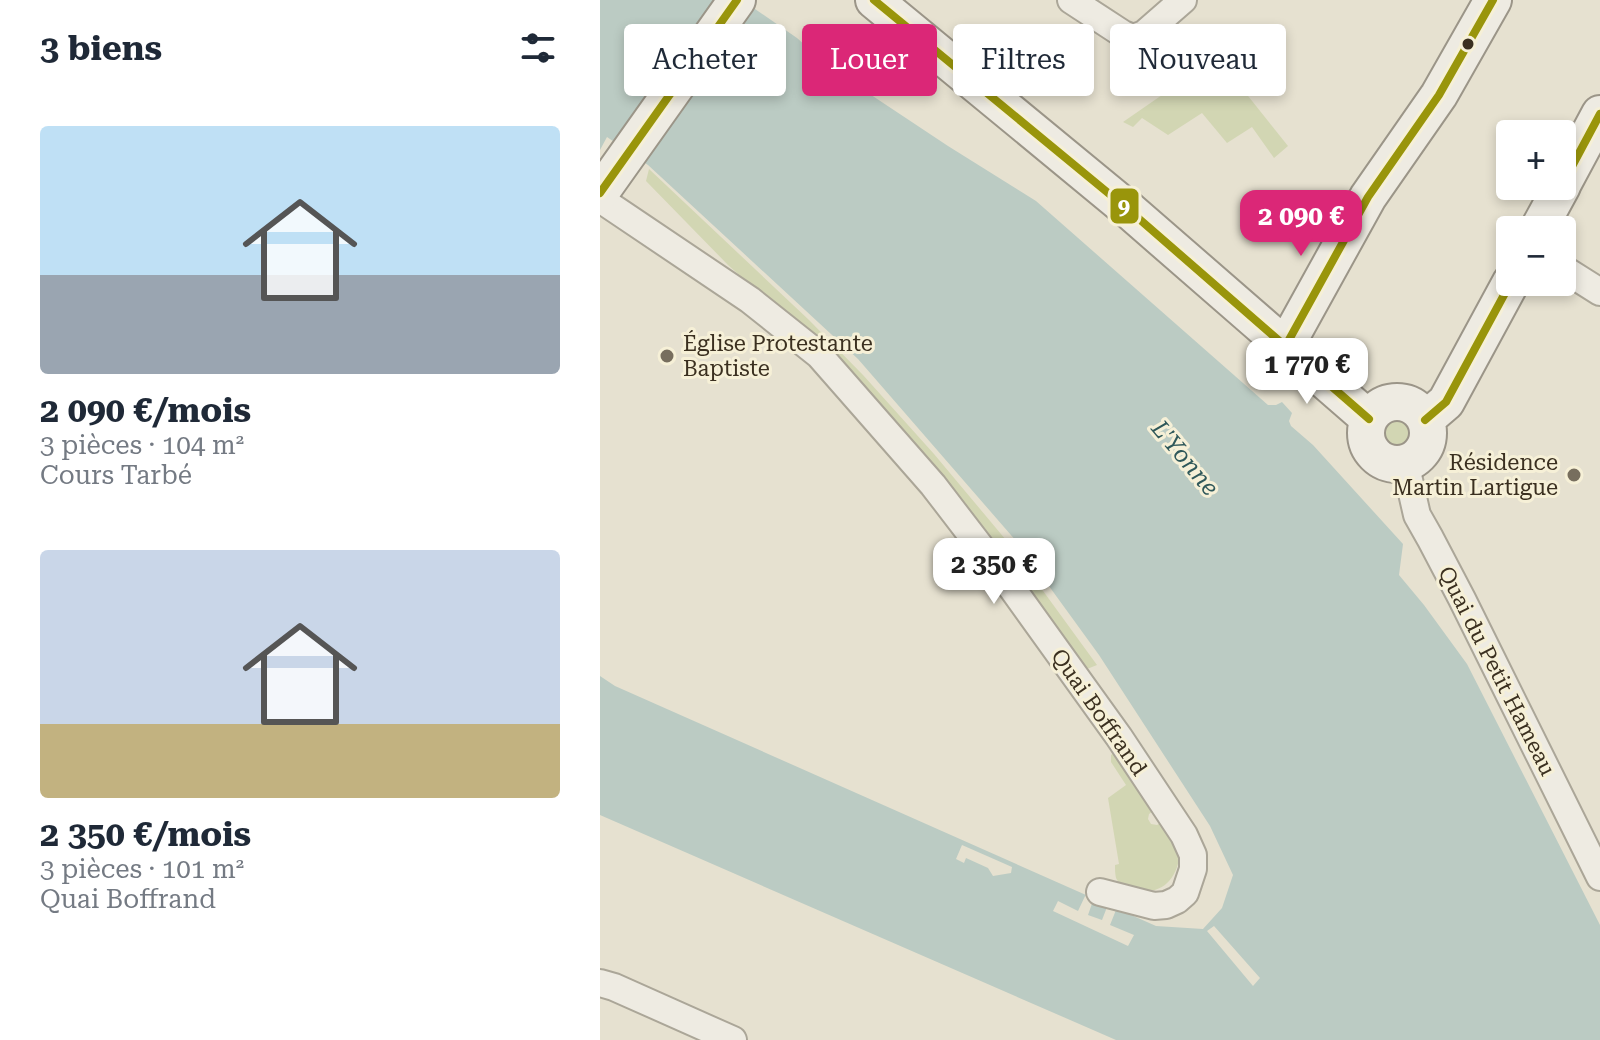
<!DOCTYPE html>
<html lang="fr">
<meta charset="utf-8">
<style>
body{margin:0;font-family:"Roboto Serif",serif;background:#f6f6f7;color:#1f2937;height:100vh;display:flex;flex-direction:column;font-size:30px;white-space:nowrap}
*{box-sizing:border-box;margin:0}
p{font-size:26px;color:#747a83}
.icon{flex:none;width:44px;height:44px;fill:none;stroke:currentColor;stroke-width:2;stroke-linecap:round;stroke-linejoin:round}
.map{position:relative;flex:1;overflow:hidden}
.sheet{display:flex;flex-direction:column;background:#fff;width:600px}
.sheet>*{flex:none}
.hud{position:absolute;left:24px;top:24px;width:760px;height:72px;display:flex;gap:16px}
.buttons{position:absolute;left:896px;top:120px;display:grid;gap:16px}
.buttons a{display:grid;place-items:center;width:80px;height:80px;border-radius:8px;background:#fff;box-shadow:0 4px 12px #0003;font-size:40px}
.price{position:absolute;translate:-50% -68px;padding:0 18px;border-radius:16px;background:#fff;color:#222;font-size:26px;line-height:52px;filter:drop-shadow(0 2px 4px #0008)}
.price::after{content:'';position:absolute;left:50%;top:48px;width:24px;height:18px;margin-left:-12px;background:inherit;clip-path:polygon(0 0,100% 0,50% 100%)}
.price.active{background:#db2777;color:#fff}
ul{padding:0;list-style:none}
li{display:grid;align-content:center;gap:16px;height:424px;padding:0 40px}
li span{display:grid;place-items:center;height:248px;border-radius:8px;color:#555}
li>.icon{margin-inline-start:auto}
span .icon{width:144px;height:144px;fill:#fffc;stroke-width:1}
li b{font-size:34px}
h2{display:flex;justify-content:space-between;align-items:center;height:96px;padding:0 40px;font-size:34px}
.pill{padding:0 28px;border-radius:8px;background:#fff;box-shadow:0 4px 12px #0003;font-size:28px;line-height:72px}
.pill.active{background:#db2777;color:#fff}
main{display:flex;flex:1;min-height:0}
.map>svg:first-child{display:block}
.green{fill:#d2d6b3}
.water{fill:#bbcbc3}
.pier{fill:#e6e1d0}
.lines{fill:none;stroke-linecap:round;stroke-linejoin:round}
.minor-casing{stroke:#aba698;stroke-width:30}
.secondary-casing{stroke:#9b9588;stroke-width:40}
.minor{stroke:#eeebe2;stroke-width:26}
.secondary{stroke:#eeebe2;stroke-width:36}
.bus-1-casing{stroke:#f6f0d7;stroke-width:14}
.bus-1{stroke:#99950b;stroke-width:8}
.bus-dot{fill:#3b3020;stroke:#f6f0d7;stroke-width:3}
.poi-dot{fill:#776e5e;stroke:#f6f0d7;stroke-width:3}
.labels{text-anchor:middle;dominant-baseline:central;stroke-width:6;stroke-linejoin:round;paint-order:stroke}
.poi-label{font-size:22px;fill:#3b3020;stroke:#f6f0d7;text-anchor:start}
.street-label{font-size:22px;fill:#3b3020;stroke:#f6f0d7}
.water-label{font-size:24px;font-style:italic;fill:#2f585a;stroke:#f6f0d7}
.line-badge{stroke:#f6f0d7;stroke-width:3}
.badge-label{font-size:22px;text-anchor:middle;font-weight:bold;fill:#fff}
</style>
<main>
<section class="sheet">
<h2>3 biens<svg class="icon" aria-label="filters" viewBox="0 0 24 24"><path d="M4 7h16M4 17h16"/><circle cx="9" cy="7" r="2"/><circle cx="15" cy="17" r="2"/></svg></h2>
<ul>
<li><span style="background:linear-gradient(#bfe0f5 60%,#9aa5b1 0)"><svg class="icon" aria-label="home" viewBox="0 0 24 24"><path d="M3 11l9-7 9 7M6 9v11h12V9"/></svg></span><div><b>2 090 €/mois</b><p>3 pièces · 104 m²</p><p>Cours Tarbé</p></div></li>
<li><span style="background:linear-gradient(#c9d6e8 70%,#c2b280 0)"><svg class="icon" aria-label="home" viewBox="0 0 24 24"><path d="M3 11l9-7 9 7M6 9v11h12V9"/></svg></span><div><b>2 350 €/mois</b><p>3 pièces · 101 m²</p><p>Quai Boffrand</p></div></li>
</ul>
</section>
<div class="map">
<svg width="1000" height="1040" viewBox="0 0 1000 1040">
<rect width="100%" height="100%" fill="#e6e1d0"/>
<!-- green -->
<path class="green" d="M 617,57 L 688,146 L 674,158 L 652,127 L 627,143 L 602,113 L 568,135 L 542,118 L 533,127 L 523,122 Z
M 49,169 L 209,320 L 263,375 L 334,454 L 406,540 L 497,665 L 487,669 L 341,478 L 234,359 L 128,265 L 46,181 Z
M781 433a16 16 0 1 1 32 0a16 16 0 1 1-32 0Z
M 515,752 L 556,809 L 549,814 L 548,819 L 551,824 L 557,825 L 565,820 L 580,855 C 578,866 575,876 566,884 C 554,895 523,895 516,878 C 515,874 515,869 515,865 L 519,864 L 508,798 L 526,785 L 511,762 L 511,755 Z"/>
<!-- water -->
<path class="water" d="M 0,0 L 142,0 L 197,38 L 229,67 L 348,146 L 436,201 L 668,405 L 676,405 L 682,402 L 692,413 L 689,421 L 691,426 L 713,445 L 803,544 L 799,575 L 824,605 L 867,664 L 1000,925 L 1000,1040 L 516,1040 L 0,815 L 0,676 L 15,686 L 556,926 L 603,929 L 622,908 L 633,875 L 610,826 L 499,655 L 417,542 L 258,359 L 48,165 L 7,137 L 0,150 Z"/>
<!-- pier -->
<path class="pier" d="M 362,845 L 412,867 L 411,873 L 393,876 L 388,868 L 366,858 L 364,863 L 356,859 Z
M 487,892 L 495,895 L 488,915 L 502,920 L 509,902 L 518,905 L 510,925 L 534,935 L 528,946 L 453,911 L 458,901 L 478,911 Z
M 614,926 L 660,978 L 653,986 L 607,931 Z"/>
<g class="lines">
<!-- minor casing -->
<g class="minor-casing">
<path id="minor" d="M 471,0 L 523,34 L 533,38 L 544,34 L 583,0
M 0,199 L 150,300 L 219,355 L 333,485 L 409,584 L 519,737 L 584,835 L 593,855 L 593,869 L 585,893 L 577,900 L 566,905 L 554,906 L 500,892
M 962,268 L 1000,292
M 805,462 L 817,515 L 830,538 L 862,599 L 1000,877
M 0,983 L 14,987 L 133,1040"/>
</g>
<!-- secondary casing -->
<g class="secondary-casing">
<path id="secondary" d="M 274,0 L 530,211 L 769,419
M 962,185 L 1000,114
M 0,193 L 137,0
M 938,230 L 962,186
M 685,347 L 768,197 L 839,95 L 893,0
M766 433a31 31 0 1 1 62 0a31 31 0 1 1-62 0Z
M 825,420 L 846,402 L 911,282"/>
</g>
<!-- minor -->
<use href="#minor" class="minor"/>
<!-- secondary -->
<use href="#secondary" class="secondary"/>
<!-- bus-1 casing -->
<g class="bus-1-casing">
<path id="bus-1" d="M 274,0 L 530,211 L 769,419
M 962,185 L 1000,114
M 0,193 L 137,0
M 685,347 L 768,197 L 839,95 L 893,0
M 825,420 L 846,402 L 911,282"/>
</g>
<!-- bus-1 -->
<use href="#bus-1" class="bus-1"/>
</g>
<!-- markers -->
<circle class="bus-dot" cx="868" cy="44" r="7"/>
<g class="poi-dot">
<circle cx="67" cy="356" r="8"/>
<circle cx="974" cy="475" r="8"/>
</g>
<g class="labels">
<!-- poi labels -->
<g class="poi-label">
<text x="83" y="343">Église Protestante<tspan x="83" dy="25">Baptiste</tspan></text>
<text x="958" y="462" text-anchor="end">Résidence<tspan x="958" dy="25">Martin Lartigue</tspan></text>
</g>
<!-- street labels -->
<g class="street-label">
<text transform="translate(897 671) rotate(63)">Quai du Petit Hameau</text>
<text transform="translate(499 712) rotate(55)">Quai Boffrand</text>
</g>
<!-- water labels -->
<g class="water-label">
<text transform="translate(585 458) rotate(50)">L'Yonne</text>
</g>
</g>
<rect class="line-badge" x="509" y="187" width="31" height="38" rx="8" fill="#99950b"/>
<g class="badge-label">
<text x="524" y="214">9</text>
</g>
</svg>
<div class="buttons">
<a>+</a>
<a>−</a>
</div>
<b class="price active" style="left:701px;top:258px">2 090 €</b>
<b class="price" style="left:707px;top:406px">1 770 €</b>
<b class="price" style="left:394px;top:606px">2 350 €</b>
<div class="hud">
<a class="pill">Acheter</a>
<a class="pill active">Louer</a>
<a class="pill">Filtres</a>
<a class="pill">Nouveau</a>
</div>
</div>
</main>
